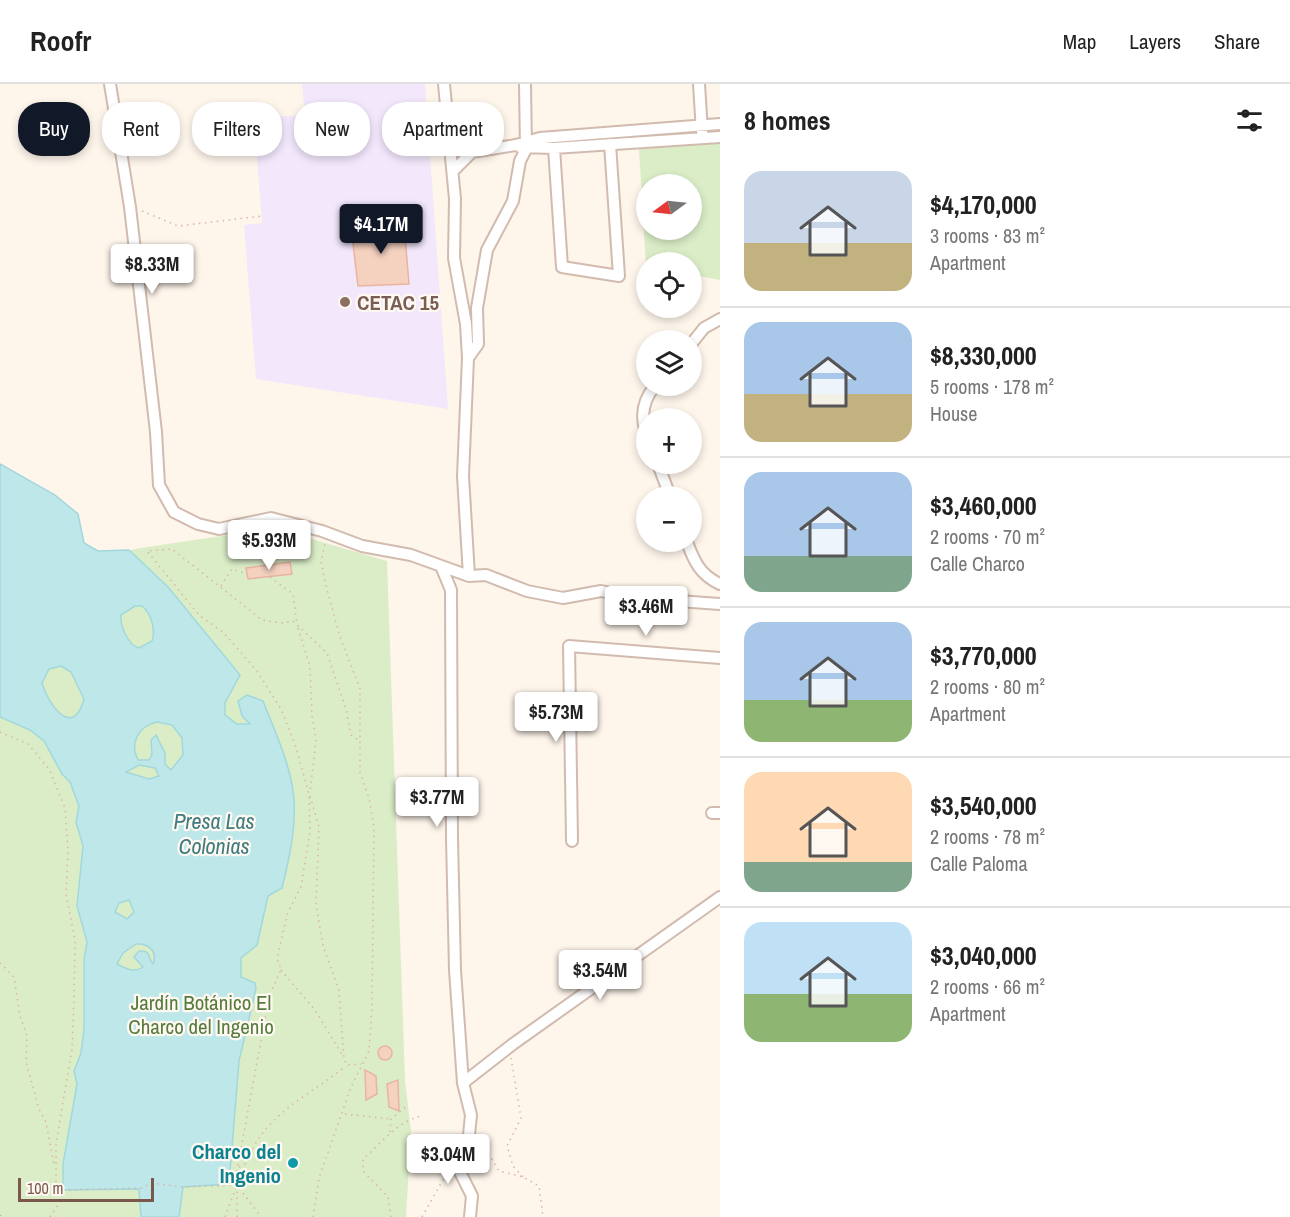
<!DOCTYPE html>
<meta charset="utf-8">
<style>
body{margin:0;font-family:"Archivo Narrow",sans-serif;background:#f2f2f2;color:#222;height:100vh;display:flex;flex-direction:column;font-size:22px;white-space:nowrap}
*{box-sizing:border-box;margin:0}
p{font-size:20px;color:#767676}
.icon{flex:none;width:33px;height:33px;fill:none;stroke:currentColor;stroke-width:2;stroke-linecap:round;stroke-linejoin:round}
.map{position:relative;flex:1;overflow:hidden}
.side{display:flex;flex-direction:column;background:#fff;width:570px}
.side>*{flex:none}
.guide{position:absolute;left:18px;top:18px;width:570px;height:54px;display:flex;gap:12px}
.needle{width:39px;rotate:255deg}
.controls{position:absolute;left:636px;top:90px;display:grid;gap:12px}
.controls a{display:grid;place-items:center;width:66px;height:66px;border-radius:50%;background:#fff;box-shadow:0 3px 9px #0003;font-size:30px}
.scale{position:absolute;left:18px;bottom:15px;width:136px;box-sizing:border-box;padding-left:6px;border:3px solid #7b584b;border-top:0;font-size:16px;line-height:21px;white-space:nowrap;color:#7b584b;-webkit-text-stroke:4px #fff9f2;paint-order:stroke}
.price{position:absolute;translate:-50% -51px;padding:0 14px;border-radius:6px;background:#fff;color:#222;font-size:20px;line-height:39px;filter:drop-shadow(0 2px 3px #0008)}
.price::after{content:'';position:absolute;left:50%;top:36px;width:18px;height:14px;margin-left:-9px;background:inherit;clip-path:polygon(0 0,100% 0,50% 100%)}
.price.current{background:#111827;color:#fff}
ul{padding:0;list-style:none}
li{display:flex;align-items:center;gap:18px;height:150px;padding:0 24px}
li+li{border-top:2px solid #e0e0e0}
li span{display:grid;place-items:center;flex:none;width:168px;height:120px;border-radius:18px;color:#555}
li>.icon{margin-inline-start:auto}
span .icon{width:72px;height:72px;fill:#fffc;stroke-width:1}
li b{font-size:26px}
h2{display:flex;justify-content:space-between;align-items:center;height:72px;padding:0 24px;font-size:26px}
.tag{padding:0 21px;border-radius:24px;background:#fff;box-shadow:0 3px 9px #0003;font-size:21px;line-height:54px}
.tag.current{background:#111827;color:#fff}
header{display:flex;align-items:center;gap:36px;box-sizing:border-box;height:84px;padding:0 30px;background:#fff;border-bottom:2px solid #e0e0e0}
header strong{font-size:28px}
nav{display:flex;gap:33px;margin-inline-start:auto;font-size:21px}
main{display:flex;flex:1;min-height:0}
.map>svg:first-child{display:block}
.education{fill:#f2e7fb}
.green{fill:#daedc7;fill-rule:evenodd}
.water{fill:#bde7e9;stroke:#a2d8dc;stroke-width:1.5;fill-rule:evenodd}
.building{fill:#f5d1c0;stroke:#e8b5a0;stroke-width:1.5}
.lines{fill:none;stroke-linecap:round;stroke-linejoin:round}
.street-casing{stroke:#d2bbae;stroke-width:14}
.path{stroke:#dbb4a2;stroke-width:1.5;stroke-dasharray:1.5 4.5;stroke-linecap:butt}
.street{stroke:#fff;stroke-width:10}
.education-dot{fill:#8d6e63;stroke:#fff9f2;stroke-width:2}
.culture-dot{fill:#0f9aa8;stroke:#fff9f2;stroke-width:2}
.labels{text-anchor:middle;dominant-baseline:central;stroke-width:4.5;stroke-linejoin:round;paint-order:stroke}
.education-label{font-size:21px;font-weight:bold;fill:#785e54;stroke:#fff9f2;text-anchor:start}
.park-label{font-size:21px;fill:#567b3f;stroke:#fff9f2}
.culture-label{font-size:21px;font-weight:bold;fill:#0d838f;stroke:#fff9f2;text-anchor:end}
.water-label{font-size:22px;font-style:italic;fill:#3d7b80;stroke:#fff9f2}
</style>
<header>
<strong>Roofr</strong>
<nav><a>Map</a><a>Layers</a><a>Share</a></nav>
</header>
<main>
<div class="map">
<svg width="720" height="1133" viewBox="0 0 720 1133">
<rect width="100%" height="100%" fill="#fef5eb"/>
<!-- education -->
<path class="education" d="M 302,0 L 425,0 L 448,325 L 256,295 L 244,141 L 262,139 L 254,34 L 305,31 Z"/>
<!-- green -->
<path class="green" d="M 720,59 L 720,196 L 692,191 L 692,178 L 646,178 L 646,182 L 639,65 ZM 646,100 L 692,100 L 692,146 L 646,146 Z
M 274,444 L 387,477 L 405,996 L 411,1048 L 406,1133 L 0,1133 L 0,491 L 141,464 Z"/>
<!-- water -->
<path class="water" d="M 0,380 L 55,411 L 78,430 L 84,459 L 98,467 L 129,466 L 168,503 L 240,591 L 225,619 L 225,631 L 237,640 L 250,640 L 242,632 L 238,617 L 247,611 L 263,617 C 275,648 291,681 294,715 C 296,744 289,776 282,804 L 268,812 L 257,861 L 241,874 L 241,893 L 255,899 L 256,905 L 239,977 L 229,1100 L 183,1103 L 179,1133 L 141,1133 L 139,1105 L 63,1106 L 63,1080 L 77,1000 L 74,987 L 81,969 L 84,945 L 84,876 L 87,858 L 77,822 L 83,762 L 76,738 L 79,722 L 70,698 L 62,690 L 44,657 L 30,646 L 0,633 ZM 135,522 L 142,522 C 151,529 156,546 152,557 L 139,564 C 128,561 120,542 121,531 ZM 61,582 L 71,588 L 84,615 C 73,656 48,620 42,599 L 49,585 ZM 157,638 L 172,641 L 182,654 L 183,671 L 171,686 L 165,680 L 165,669 L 156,651 L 151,656 L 152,670 L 149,676 L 138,676 C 129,659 139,642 157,638 ZM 139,681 L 155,684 L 159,692 L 149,695 L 126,688 ZM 129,816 L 134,828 L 127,835 L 115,828 L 119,819 ZM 136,860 C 149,859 158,868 153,880 C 147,874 152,866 139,867 L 134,873 L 143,883 C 134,889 126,885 117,880 L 123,869 Z"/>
<!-- building -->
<path class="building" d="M 404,140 L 409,200 L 358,202 L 351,143 Z
M 290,478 L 292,490 L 248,495 L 246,484 Z
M378 969a7 7 0 1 1 14 0a7 7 0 1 1-14 0Z
M 365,986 L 376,992 L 377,1010 L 366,1016 Z
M 398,996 L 399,1027 L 389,1023 L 387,1000 Z"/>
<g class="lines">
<!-- street casing -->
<g class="street-casing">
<path id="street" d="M 110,0 L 130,123 L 156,348 L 159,401 L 174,428 L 198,440 L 219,445 L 271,434 L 322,447 L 362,462 L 411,471 L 469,492 L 486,491 L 527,507 L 563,514 L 601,507 L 636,514 L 720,520
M 444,0 L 455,115 L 454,174 L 466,240 L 468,274 L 463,392 L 469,492
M 699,0 L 702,48
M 447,29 L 493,65
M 520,63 L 554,64 L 720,53
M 554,64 L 562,183 L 619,192 L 610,60
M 453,87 L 472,68 L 516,61 L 540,54 L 720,40
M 692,259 L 704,244 L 720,235
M 468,274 L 478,260 L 477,224 L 487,166 L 513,117 L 520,77 L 526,65 L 525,0
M 646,349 C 640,331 643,316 655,302
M 658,380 L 670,412
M 687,458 C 694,477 700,491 720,500
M 441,482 L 451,506 L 452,755 L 455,886 L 463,999 L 471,1031 L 469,1051 L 454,1076 L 472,1112 L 470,1133
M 712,729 L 720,729
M 572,757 L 569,562 L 720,574
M 463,999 L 513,960 L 720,813"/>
</g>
<!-- path -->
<path class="path" d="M 142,127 L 178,142 L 262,132
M 270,493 L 293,510 L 297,540
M 221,502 L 232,485 L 247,490
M 298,544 L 310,582 L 312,632 L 316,656 L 310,708
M 0,648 L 28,660 L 49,685 L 65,724 L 68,767 L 66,810 L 75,856 L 74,912 L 72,965 L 56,1060 L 56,1101 L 63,1106
M 310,712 L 319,743 L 316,821 L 323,862 L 339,906 L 344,975 L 347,981 L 361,980
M 0,879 L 14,893 L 20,932 L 27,952 L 26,978 L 39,1025 L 46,1038 L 54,1081
M 281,886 L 315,926 L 343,972
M 511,974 L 521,1034 L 507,1062 L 513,1082 L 523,1093
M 345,1030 L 391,1035
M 390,1048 L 391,1035 L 407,1022
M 479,1054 L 499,1087 L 523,1093 L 539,1102 L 543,1133
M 239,1083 L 247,1079 C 262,1031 309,1012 346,982
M 0,1131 L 3,1133
M 50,1133 L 60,1118 L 63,1106 L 142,1104 L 151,1099 L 183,1103 L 237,1101 L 261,1133
M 225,1133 L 237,1101 L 236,1092 L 269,913 L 281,885 L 277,874 L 288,828 L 301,803 L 310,747 L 309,710 L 295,660 L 281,625 L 257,587 L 224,549 L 199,531 L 147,467 L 172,465 L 262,536 L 281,539 L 293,537 L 327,569 L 346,625 L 351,651 L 360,657
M 237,1133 L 237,1102
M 313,1133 L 319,1094 L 351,1003 L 369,967 L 372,923 L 374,743 L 369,714 L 360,689 L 360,605 L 340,553 L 325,498 L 321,477 L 325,459
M 391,1133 L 388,1113 L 363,1087 L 363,1075 C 382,1059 396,1038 421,1032
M 422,1133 L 448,1087"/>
<!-- street -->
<use href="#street" class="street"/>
</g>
<!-- markers -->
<circle class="education-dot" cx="345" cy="218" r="6"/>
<circle class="culture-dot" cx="293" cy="1079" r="6"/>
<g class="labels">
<!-- education labels -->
<g class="education-label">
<text x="357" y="218">CETAC 15</text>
</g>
<!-- park labels -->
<g class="park-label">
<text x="201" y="918">Jardín Botánico El<tspan x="201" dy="24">Charco del Ingenio</tspan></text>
</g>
<!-- culture labels -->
<g class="culture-label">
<text x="281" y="1067">Charco del<tspan x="281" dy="24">Ingenio</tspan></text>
</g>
<!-- water labels -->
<g class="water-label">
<text x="214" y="737">Presa Las<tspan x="214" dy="25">Colonias</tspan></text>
</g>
</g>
</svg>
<div class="controls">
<a><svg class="needle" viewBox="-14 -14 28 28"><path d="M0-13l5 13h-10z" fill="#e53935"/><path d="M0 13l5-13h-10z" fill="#767676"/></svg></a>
<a><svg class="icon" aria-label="locate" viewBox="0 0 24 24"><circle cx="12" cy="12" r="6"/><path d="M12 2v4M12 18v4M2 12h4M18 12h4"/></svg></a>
<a><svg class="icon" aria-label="layers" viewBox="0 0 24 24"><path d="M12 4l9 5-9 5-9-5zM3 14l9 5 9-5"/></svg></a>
<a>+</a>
<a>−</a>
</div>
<div class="scale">100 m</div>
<b class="price current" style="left:381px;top:171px">$4.17M</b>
<b class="price" style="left:152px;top:211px">$8.33M</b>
<b class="price" style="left:269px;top:487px">$5.93M</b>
<b class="price" style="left:646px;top:553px">$3.46M</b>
<b class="price" style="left:556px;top:659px">$5.73M</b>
<b class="price" style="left:437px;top:744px">$3.77M</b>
<b class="price" style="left:600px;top:917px">$3.54M</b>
<b class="price" style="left:448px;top:1101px">$3.04M</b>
<div class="guide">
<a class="tag current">Buy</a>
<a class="tag">Rent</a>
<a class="tag">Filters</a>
<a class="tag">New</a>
<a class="tag">Apartment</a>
</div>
</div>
<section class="side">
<h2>8 homes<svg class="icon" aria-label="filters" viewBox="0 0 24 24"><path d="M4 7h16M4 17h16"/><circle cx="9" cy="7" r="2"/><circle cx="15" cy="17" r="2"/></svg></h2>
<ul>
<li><span style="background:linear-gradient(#c9d6e8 60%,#c2b280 0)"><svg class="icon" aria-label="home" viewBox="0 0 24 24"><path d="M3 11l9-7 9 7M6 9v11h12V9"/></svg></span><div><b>$4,170,000</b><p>3 rooms · 83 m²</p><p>Apartment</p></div></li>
<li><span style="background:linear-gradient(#a9c7e8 60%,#c2b280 0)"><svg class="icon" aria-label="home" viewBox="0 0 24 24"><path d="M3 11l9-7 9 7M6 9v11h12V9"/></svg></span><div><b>$8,330,000</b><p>5 rooms · 178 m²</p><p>House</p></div></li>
<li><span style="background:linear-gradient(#a9c7e8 70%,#7fa58c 0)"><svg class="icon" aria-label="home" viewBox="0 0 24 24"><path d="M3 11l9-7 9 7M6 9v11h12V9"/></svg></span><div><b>$3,460,000</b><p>2 rooms · 70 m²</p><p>Calle Charco</p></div></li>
<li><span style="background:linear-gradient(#a9c7e8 65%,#8fb573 0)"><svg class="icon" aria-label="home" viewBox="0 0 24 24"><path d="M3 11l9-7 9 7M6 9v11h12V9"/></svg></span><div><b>$3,770,000</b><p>2 rooms · 80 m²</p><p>Apartment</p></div></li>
<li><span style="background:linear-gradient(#ffd9b3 75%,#7fa58c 0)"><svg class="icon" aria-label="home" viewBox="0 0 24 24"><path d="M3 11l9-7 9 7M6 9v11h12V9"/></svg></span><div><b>$3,540,000</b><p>2 rooms · 78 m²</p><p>Calle Paloma</p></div></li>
<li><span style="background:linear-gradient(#bfe0f5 60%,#8fb573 0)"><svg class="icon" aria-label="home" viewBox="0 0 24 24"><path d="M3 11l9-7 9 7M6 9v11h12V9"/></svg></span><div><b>$3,040,000</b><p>2 rooms · 66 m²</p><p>Apartment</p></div></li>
</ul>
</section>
</main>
